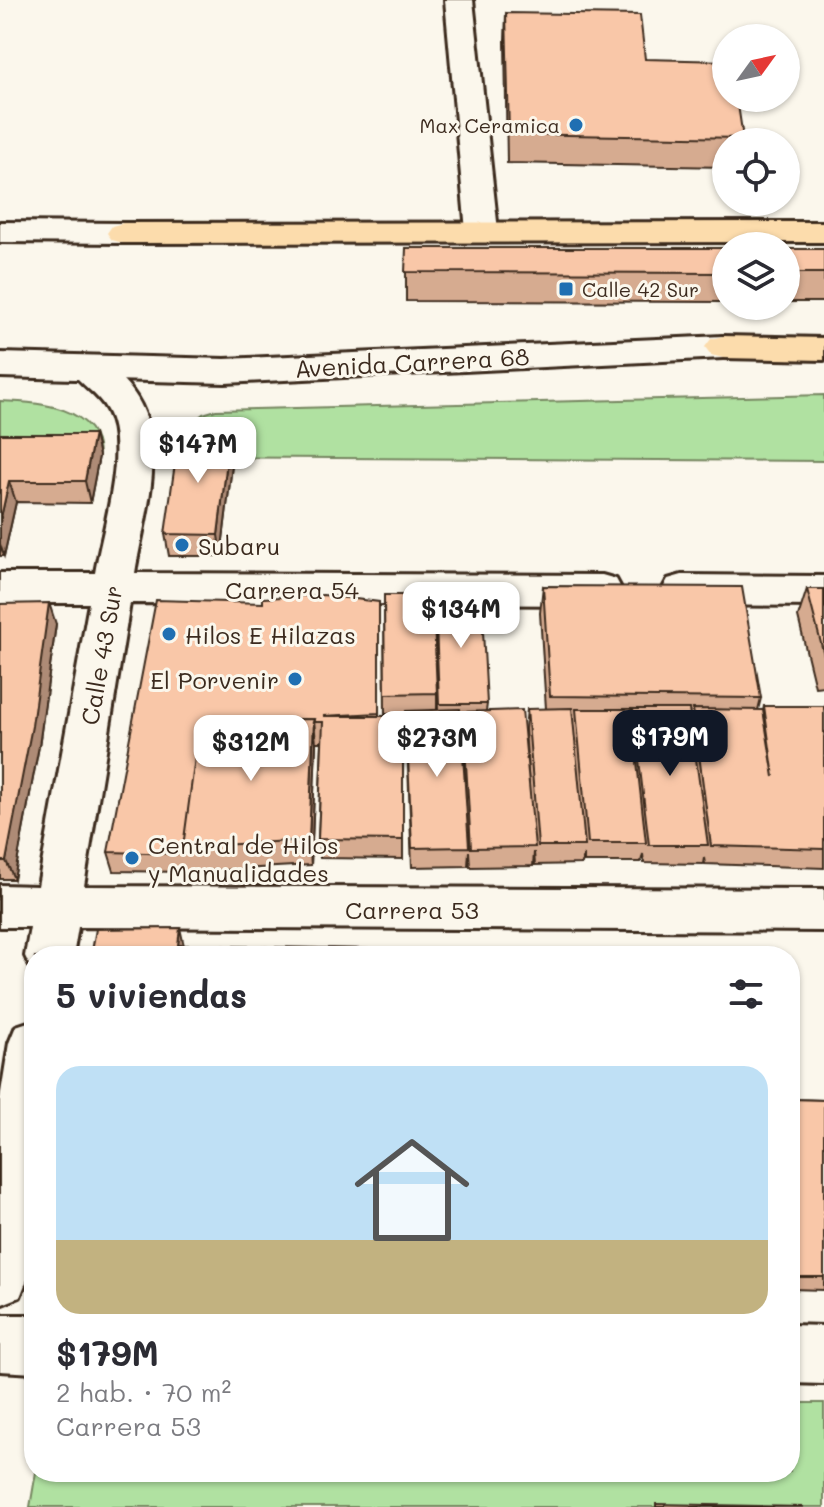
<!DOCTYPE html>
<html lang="es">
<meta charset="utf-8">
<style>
body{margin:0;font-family:Mali,sans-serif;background:#f2f2f3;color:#2b2b33;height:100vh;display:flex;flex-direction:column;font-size:30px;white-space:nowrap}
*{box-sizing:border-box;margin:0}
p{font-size:26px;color:#7c7c81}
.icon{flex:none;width:44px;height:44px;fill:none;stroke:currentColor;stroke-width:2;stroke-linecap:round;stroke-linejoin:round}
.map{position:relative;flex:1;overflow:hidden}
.sheet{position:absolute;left:24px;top:946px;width:776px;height:536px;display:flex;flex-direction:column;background:#fff;border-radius:32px;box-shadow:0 2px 6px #0004}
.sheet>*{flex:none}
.needle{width:52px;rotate:57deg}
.fabs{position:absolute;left:712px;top:24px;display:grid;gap:16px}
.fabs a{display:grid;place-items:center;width:88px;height:88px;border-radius:50%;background:#fff;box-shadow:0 2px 6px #0004;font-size:40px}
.price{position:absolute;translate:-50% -68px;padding:0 18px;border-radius:16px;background:#fff;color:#222;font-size:26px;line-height:52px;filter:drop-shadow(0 2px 4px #0008)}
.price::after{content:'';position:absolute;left:50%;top:48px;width:24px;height:18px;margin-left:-12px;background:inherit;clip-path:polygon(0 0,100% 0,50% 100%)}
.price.active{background:#111827;color:#fff}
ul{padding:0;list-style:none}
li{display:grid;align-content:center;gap:16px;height:424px;padding:0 32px}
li+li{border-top:2px solid #e1e1e2}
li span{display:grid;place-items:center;height:248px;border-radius:24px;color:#555}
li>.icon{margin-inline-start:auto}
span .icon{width:144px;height:144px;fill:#fffc;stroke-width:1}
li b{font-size:34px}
h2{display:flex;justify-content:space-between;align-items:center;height:96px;padding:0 32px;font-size:34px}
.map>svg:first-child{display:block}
.green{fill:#b0e1a1;stroke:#768660;stroke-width:2}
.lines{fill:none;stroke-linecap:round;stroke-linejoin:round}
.street-casing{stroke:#3b2a1e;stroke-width:6}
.secondary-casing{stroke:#3b2a1e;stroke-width:6}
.primary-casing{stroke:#3b2a1e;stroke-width:6}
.street{fill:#fbf7ec;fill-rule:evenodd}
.secondary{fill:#fbf7ec;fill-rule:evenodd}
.primary{fill:#fcdcac;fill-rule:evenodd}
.wall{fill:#d6ab90;stroke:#3b2a1e;stroke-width:2;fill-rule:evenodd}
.shaded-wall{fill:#ae8b76;stroke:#3b2a1e;stroke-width:2}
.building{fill:#f9c7a8;stroke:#3b2a1e;stroke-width:2}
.poi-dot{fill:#1f6fb2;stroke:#fbf7ec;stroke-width:3}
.labels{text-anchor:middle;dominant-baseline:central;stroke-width:6;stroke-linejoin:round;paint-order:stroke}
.far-poi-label{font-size:20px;fill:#3b2a1e;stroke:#fbf7ec;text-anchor:end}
.street-label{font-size:24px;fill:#3b2a1e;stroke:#fbf7ec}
.poi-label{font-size:24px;fill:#3b2a1e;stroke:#fbf7ec;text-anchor:start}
</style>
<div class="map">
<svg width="824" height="1507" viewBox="0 0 824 1507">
<rect width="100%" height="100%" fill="#fbf7ec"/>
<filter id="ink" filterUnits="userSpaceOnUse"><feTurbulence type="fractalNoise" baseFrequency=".0125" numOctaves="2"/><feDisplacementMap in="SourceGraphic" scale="16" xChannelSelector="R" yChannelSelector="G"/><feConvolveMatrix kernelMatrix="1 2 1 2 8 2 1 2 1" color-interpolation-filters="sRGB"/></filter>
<g filter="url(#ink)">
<!-- green -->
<path class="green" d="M 824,395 L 824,461 L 183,457 L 188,426 L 203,414 L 216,410 Z
M 0,401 C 38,402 99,406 99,456 L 0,456 Z
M 790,1403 L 824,1403 L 824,1507 L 30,1507 L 36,1472 L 790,1472 Z"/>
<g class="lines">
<!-- street casing -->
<g class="street-casing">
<path id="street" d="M 445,0 L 473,0 L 498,231 L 493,238 L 482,241 L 471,238 L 466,231 Z
M 88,357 C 103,361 113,370 124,381 C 174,433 145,511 135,573 L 602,575 L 616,579 L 622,590 L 616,601 L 602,605 L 130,603 L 84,886 L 824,889 L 824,931 L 78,927 L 73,956 L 34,956 L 32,971 L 25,956 L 30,927 L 0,927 L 0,885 L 38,886 L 89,603 L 0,603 L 0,573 L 95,573 C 102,530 129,449 107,410 C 98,393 80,385 70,369 L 75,361 Z
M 682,575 L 824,576 L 824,606 L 682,605 L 668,601 L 662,590 L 668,579 Z
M 34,1020 L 34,1231 L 28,1277 L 20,1297 L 0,1305 L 0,1099 L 9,1043 L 16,1026 Z"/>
</g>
<!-- secondary casing -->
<g class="secondary-casing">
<path id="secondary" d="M 0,222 L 123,223 L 134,226 L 139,233 L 134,240 L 123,243 L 0,242 Z
M 723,336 L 735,339 L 741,347 L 735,355 L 723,358 L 225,383 L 0,377 L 0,353 L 225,359 Z
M 0,1315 L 34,1315 L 34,1373 L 0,1371 Z
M 790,1325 L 824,1326 L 824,1384 L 790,1383 Z"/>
</g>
<!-- primary casing -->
<g class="primary-casing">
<path id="primary" d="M 824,222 L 824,242 L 123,243 L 112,240 L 107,233 L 112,226 L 123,223 Z
M 723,336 L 824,338 L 824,360 L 723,358 L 711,355 L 705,347 L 711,339 Z"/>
</g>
<!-- street -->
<use href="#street" class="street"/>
<!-- secondary -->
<use href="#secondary" class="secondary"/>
<!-- primary -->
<use href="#primary" class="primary"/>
</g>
<!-- wall -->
<path class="wall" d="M 506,13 L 645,59 L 743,138 L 743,142 L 726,142 L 726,167 L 507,163 L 505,41 Z
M 406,248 L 726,248 L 726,302 L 406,301 Z
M 786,249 L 824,249 L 824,302 L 786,302 Z
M 0,434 L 94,434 L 99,456 L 90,503 L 16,502 L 4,556 L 0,556 Z
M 233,457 L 221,556 L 169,556 L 165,534 Z
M 543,586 L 761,698 L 758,710 L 763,711 L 764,706 L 824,706 L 824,868 L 705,864 L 704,858 L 703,864 L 644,863 L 643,854 L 641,862 L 584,862 L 584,855 L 582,864 L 535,865 L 534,852 L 533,866 L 470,867 L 469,851 L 468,866 L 412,867 L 406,714 L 385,714 L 384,595 L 437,693 L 437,710 L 438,710 L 435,595 L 487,704 L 486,711 L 529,786 L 525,729 L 527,709 L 546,709 L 540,613 ZM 461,724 L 463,724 L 466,802 Z
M 807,589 L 824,589 L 824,686 L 815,687 L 798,617 Z
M 379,602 L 379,716 L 403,716 L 403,859 L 320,858 L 318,839 L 322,742 L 316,742 L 311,865 L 189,872 L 114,871 L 108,852 L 263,603 Z
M 0,604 L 56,624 L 39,746 L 14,879 L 0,879 Z
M 790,1099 L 824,1100 L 824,1290 L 790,1289 Z"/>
<!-- shaded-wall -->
<path class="shaded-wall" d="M 94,434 L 99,456 L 90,503 L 85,481 Z
M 230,435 L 233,457 L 221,556 L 218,535 Z
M 9,481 L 16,502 L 4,556 L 0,544 L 0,522 Z
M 49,603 L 56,624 L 39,746 L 14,879 L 6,861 Z
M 314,719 L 316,745 L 311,865 L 309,840 Z
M 180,928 L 184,946 L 178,945 Z"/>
<!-- building -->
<path class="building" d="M 506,13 L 640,15 L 645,59 L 726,61 L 726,98 L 737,98 L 743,138 L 509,134 Z
M 406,248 L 726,248 L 726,273 L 405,272 Z
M 786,249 L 824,249 L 824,273 L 786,273 Z
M 0,434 L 94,434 L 85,481 L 9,481 L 0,522 Z
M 179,435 L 230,435 L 218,535 L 165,534 Z
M 543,586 L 742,587 L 761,698 L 550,696 Z
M 807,589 L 824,589 L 824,655 Z
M 323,595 L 379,602 L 379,713 L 323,716 L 403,716 L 403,840 L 318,839 L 323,722 L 313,722 L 314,719 L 200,720 L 183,847 L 184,854 L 108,852 L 156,600 L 263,603 L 263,598 Z
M 384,595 L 433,595 L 437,693 L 385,694 Z
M 435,595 L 481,595 L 487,704 L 439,704 Z
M 49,603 L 32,726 L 6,861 L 0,861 L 0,604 Z
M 764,706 L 824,706 L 824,849 L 711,846 L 693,709 L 763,710 L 774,777 Z
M 572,708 L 585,846 L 538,846 L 527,709 Z
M 460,709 L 469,847 L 412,848 L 406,711 Z
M 576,709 L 631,709 L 646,843 L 588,843 Z
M 633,709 L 689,709 L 708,845 L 649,845 Z
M 522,710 L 535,847 L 471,848 L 463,712 Z
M 314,719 L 309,840 L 183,847 L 200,720 Z
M 180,928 L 178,945 L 420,950 L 481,956 L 91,956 L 96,929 Z
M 790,1099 L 824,1100 L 824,1277 L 790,1277 Z
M 656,1504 L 804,1507 L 656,1507 Z"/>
</g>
<!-- markers -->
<g class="poi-dot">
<circle cx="576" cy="125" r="8"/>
<rect x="558" y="281" width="16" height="16" rx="4"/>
<circle cx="182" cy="545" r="8"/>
<circle cx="169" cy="634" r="8"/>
<circle cx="295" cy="679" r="8"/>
<circle cx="132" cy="858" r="8"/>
</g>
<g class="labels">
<!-- far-poi labels -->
<g class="far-poi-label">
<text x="560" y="125">Max Ceramica</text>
<text x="582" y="289" text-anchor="start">Calle 42 Sur</text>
</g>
<!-- street labels -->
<g class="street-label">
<text transform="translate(412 362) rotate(-3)">Avenida Carrera 68</text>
<text x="292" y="589">Carrera 54</text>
<text transform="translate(101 655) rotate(-80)">Calle 43 Sur</text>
<text x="412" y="909">Carrera 53</text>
</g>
<!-- poi labels -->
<g class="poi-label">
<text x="198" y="545">Subaru</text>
<text x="185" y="634">Hilos E Hilazas</text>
<text x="279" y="679" text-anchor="end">El Porvenir</text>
<text x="148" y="844">Central de Hilos<tspan x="148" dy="28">y Manualidades</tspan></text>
</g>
</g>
</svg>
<div class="fabs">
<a><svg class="needle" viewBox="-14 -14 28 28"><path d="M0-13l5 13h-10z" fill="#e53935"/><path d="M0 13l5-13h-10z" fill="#7c7c81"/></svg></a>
<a><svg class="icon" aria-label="locate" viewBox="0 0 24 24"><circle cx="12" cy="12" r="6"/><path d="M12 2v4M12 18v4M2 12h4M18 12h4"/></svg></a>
<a><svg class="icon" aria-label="layers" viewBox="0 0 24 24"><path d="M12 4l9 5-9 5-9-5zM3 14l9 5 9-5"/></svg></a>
</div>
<b class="price" style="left:198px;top:485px">$147M</b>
<b class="price" style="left:461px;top:650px">$134M</b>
<b class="price active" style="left:670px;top:778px">$179M</b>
<b class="price" style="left:437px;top:779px">$273M</b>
<b class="price" style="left:251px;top:783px">$312M</b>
<section class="sheet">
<h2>5 viviendas<svg class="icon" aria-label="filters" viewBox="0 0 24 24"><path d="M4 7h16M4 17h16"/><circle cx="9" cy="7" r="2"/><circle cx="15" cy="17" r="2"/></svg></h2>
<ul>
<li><span style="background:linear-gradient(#bfe0f5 70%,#c2b280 0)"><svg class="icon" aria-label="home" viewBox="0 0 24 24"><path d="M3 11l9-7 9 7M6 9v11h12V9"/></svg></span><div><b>$179M</b><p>2 hab. · 70 m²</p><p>Carrera 53</p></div></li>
</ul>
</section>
</div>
